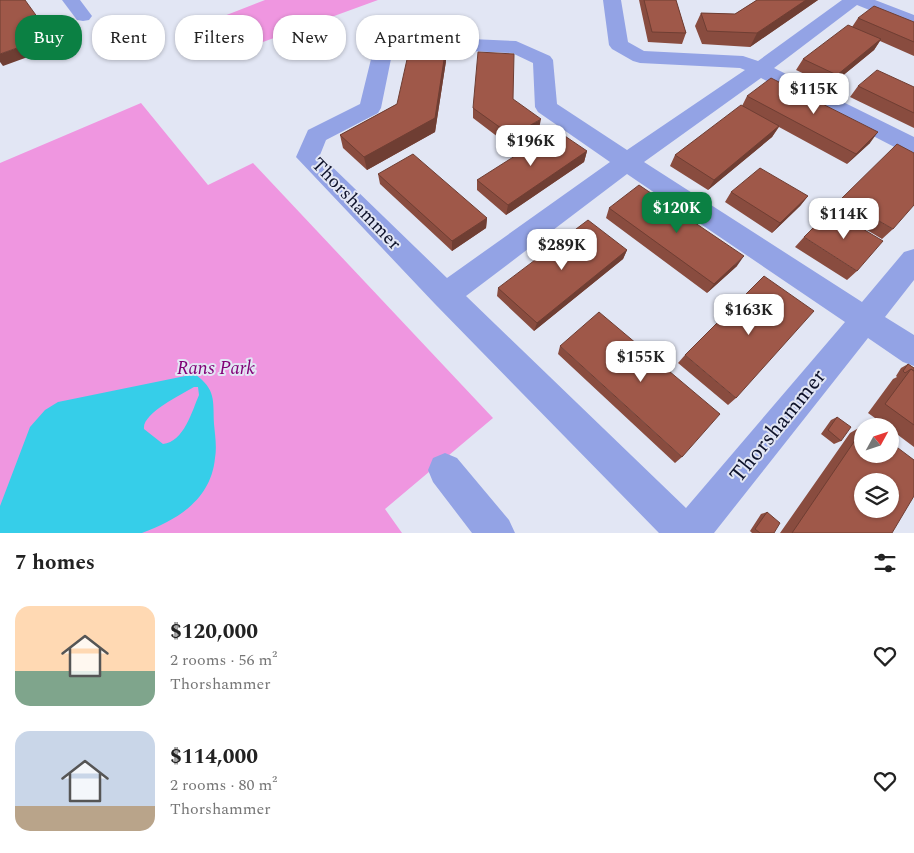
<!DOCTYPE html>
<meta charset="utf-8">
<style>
body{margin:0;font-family:Spectral,serif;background:#f2f2f2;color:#222;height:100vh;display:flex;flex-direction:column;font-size:19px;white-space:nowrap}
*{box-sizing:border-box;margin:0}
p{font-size:16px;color:#767676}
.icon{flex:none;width:28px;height:28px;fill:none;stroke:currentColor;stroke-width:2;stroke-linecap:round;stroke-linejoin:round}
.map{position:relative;height:533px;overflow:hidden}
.side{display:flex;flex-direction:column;background:#fff;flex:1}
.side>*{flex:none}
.hud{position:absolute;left:15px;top:15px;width:500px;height:45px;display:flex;gap:10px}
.needle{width:32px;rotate:50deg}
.buttons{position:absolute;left:854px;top:418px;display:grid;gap:10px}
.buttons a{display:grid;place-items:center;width:45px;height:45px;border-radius:50%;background:#fff;box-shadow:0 1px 4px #0004;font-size:25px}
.price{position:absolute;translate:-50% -42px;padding:0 11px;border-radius:10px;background:#fff;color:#222;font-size:16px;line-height:32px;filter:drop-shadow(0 1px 2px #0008)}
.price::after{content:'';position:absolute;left:50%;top:30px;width:15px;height:11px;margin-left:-8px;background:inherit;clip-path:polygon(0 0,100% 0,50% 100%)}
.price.selected{background:#0b8043;color:#fff}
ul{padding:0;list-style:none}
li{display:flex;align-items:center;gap:15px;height:125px;padding:0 15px}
li span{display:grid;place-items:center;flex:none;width:140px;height:100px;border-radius:15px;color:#555}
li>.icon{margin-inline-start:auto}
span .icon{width:60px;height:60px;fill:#fffc;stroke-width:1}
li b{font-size:21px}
h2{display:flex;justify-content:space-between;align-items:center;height:60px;padding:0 15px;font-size:21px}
.pill{padding:0 18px;border-radius:20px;background:#fff;box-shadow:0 1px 4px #0004;font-size:18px;line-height:45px}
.pill.selected{background:#0b8043;color:#fff}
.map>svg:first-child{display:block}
.green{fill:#ef96e0}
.water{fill:#36cee9;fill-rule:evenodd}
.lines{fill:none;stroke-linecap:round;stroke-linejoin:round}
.minor{fill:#93a3e5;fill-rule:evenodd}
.wall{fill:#894c3f}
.shaded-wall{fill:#6f3e33}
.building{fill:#9f5849;stroke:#6f3e33;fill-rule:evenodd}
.labels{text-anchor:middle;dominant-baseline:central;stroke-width:4;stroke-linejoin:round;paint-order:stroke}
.street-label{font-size:19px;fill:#0f132b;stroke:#e2e6f4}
.park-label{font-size:19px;font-style:italic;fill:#810076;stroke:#e2e6f4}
.near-street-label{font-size:22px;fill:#0f132b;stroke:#e2e6f4}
</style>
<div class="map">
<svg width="914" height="533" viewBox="0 0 914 533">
<rect width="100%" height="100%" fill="#e2e6f4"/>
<!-- green -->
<path class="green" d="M 265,0 L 378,0 L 252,46 L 224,16 Z
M 131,31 L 141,33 L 144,36 L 144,40 C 136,52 106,64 99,46 C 105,34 119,31 131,31 Z
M 141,103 L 208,185 L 253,163 L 493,418 L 385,509 L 402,533 L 0,533 L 0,163 Z"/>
<!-- water -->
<path class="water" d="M 195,374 C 216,390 213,399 214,424 C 215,435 217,447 215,458 C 211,500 177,520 142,533 L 0,533 L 0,506 L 30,427 L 45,410 L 58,402 ZM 194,387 L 198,387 L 199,395 C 192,411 184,442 163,444 L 144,429 C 142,413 181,395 194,387 Z"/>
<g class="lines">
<!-- minor -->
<path class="minor" d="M 62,0 L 80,0 L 92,16 L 89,20 L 83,21 L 77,20 Z
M 603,0 L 621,0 L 628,42 L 644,51 L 743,56 L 758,61 L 842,0 L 875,0 L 914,15 L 914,28 L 857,5 L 774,68 L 914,137 L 914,155 L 906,153 L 761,78 L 644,162 L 862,302 L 904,252 L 914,249 L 914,280 L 885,317 L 914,335 L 914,366 L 903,362 L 868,338 L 714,533 L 659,533 L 435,304 L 296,157 L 308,130 L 360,104 L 373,51 L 376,47 L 405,36 L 516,41 L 550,56 L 553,60 L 557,104 L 627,150 L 745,70 L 740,68 L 640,63 L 633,61 L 612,49 L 609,45 ZM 407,48 L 512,53 L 533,63 L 535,107 L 538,112 L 610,162 L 447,278 L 320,155 L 326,140 L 378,113 L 381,108 L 392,54 ZM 627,174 L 845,322 L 686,508 L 466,296 Z
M 445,453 L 457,458 L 509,520 L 515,533 L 472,533 L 433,482 L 428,470 L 433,458 Z"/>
</g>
<!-- wall -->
<path class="wall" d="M 639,0 L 676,0 L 686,33 L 682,44 L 648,42 Z
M 757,0 L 818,0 L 750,47 L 702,44 L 695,26 L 701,13 L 735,14 Z
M 858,18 L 914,22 L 914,56 L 880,41 L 874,50 L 830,86 L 796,70 L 803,59 L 852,27 Z
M 446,61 L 435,132 L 367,170 L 343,148 L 340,135 L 397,104 Z
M 858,86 L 914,87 L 914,128 L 850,97 Z
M 747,96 L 870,143 L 847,164 L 779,127 L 772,137 L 708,190 L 670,166 L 675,155 L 742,106 Z
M 513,99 L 539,129 L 511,147 L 473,118 L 473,108 Z
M 587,151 L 584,162 L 506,215 L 477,190 L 477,180 Z
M 378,174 L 487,218 L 486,228 L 452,251 L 380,184 Z
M 731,192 L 808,196 L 800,206 L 772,233 L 725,202 Z
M 841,199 L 893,229 L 882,239 L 832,209 Z
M 609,208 L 737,266 L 707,293 L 606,218 Z
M 804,237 L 857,271 L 847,280 L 795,247 Z
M 627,250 L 623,259 L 534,331 L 497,296 L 498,288 Z
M 560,346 L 682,457 L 675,463 L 558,354 Z
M 685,355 L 736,398 L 728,405 L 678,363 Z
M 908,364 L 914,368 L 914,447 L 890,429 L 890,426 L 886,426 L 868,413 L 893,379 L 897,377 L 896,376 L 901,368 Z
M 837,417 L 841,441 L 834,444 L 821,434 L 831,420 Z
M 862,426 L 862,454 L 892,533 L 780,533 L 850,433 Z
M 767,512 L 774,533 L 752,533 L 750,531 L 761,514 Z"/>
<!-- shaded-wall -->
<path class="shaded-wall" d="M 806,0 L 818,0 L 750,47 L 757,33 Z
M 51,36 L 58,46 L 3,66 L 0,62 L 0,54 Z
M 881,39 L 874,50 L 830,86 L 837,75 Z
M 446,47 L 446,61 L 435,132 L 367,170 L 364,157 Z
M 541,119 L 539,129 L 511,147 L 512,136 Z
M 779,126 L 772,137 L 708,190 L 714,180 Z
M 878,132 L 870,143 L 847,164 L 856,154 Z
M 587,151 L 584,162 L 506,215 L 508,205 Z
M 808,196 L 800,206 L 772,233 L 780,223 Z
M 487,218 L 486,228 L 452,251 L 452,241 Z
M 627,250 L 623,259 L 534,331 L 537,323 Z
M 744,256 L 737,266 L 707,293 L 714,284 Z"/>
<!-- building -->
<path class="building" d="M 0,0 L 25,0 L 51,36 L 0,54 Z
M 644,0 L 676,0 L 686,33 L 652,32 Z
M 757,0 L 806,0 L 757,33 L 707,31 L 701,13 L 735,14 Z
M 874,6 L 914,22 L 914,42 L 858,18 Z
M 848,25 L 881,39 L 837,75 L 803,59 Z
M 410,46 L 446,47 L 435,118 L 364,157 L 340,135 L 397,104 Z
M 478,52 L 514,54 L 513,99 L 541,119 L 512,136 L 473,108 Z
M 877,70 L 914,87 L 914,113 L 858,86 Z
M 771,78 L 878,132 L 856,154 L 747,96 Z
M 741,105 L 779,126 L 714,180 L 675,155 Z
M 556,130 L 587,151 L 508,205 L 477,180 Z
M 897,144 L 914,153 L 914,205 L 893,229 L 841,199 Z
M 413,154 L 487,218 L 452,241 L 378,174 Z
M 760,168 L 808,196 L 780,223 L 731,192 Z
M 639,185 L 744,256 L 714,284 L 609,208 Z
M 831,210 L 883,241 L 857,271 L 804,237 Z
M 588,220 L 627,250 L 537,323 L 498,288 Z
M 764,276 L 814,311 L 736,398 L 685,355 Z
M 599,312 L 720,414 L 682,457 L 560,346 Z
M 908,364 L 914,368 L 914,371 L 911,369 L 905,373 L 903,371 Z
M 911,369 L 914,371 L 914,425 L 885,404 Z
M 837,417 L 851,427 L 841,441 L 828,430 Z
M 862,430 L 862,454 L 890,454 L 890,442 L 914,460 L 914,496 L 892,533 L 792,533 ZM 862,481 L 890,481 L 890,509 L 862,509 Z
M 767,512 L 780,523 L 774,533 L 760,533 L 755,529 Z"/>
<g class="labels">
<!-- street labels -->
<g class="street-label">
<text transform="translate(356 204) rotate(46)">Thorshammer</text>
</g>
<!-- park labels -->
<g class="park-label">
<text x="216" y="368">Rans Park</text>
</g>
<!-- near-street labels -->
<g class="near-street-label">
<text transform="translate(778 426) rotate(-51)">Thorshammer</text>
</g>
</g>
</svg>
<div class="buttons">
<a><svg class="needle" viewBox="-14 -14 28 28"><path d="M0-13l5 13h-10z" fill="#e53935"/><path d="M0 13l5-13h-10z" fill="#767676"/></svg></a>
<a><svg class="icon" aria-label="layers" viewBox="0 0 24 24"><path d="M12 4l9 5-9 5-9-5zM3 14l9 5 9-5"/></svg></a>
</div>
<b class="price" style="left:814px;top:115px">$115K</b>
<b class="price" style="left:531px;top:167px">$196K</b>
<b class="price selected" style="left:677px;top:234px">$120K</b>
<b class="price" style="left:844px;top:240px">$114K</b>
<b class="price" style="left:562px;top:271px">$289K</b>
<b class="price" style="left:749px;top:336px">$163K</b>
<b class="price" style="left:641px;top:383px">$155K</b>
<div class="hud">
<a class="pill selected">Buy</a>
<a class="pill">Rent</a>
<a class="pill">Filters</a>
<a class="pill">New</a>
<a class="pill">Apartment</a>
</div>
</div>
<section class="side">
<h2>7 homes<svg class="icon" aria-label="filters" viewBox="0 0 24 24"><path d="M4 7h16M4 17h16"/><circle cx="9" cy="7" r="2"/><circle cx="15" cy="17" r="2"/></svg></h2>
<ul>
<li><span style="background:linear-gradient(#ffd9b3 65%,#7fa58c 0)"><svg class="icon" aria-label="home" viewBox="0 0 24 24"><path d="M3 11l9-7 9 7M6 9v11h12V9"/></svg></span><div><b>$120,000</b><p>2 rooms · 56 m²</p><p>Thorshammer</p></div><svg class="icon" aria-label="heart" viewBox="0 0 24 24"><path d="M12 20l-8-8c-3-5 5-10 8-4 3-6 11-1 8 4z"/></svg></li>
<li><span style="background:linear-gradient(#c9d6e8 75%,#b9a48a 0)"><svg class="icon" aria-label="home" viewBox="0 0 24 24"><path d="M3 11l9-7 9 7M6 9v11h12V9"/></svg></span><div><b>$114,000</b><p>2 rooms · 80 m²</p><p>Thorshammer</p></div><svg class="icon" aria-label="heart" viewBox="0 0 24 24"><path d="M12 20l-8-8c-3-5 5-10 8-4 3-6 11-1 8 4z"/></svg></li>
</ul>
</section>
